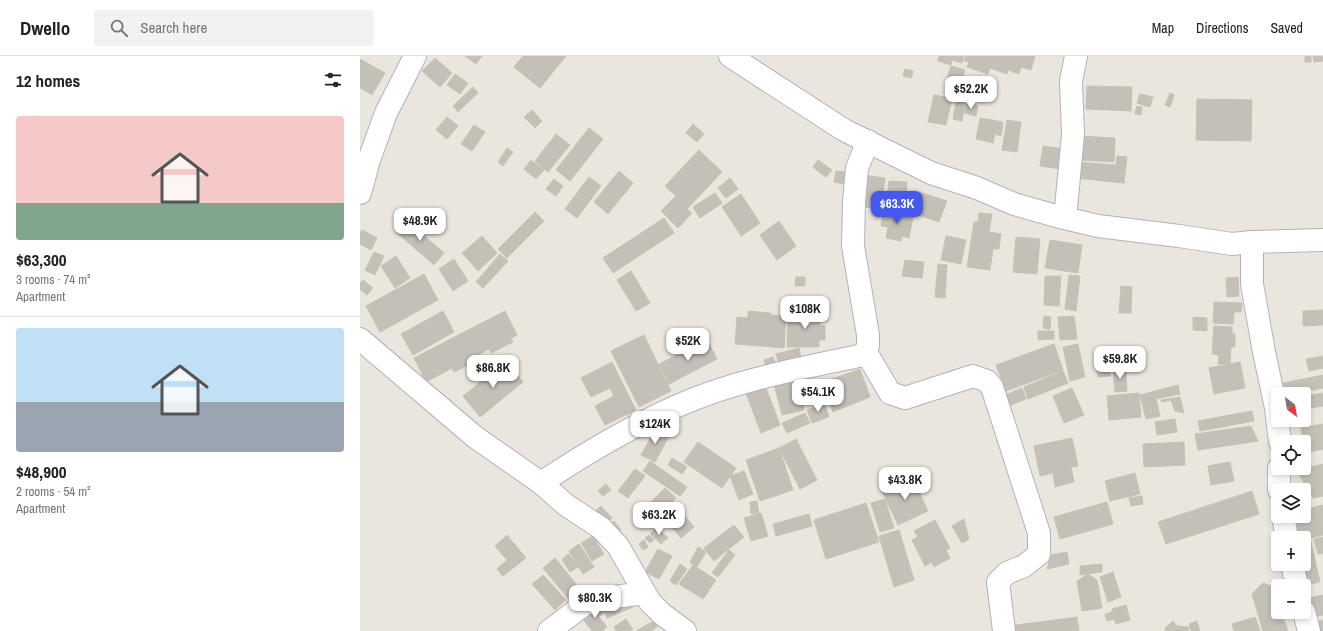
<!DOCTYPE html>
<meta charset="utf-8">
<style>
body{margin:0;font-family:"Archivo Narrow",sans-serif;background:#f2f2f2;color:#222;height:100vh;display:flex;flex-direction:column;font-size:15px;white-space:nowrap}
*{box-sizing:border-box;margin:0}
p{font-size:13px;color:#767676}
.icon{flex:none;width:22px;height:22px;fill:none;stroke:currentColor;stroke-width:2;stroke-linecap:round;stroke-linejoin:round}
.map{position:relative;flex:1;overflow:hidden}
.drawer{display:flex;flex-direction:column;background:#fff;width:360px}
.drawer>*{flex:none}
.needle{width:26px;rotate:149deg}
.fabs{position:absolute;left:911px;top:331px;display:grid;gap:8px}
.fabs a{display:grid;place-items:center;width:40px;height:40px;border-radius:4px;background:#fff;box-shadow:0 2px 6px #0003;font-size:20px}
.price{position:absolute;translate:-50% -34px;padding:0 9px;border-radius:8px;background:#fff;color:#222;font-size:13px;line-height:26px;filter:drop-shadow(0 1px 2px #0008)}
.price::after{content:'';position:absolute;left:50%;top:24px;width:12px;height:9px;margin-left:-6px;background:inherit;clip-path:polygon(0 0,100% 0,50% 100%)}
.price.selected{background:#4659ef;color:#fff}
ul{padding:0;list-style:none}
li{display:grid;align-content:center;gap:8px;height:212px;padding:0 16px}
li+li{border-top:1px solid #e0e0e0}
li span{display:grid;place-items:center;height:124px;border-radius:4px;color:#555}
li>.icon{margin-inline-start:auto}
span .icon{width:72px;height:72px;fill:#fffc;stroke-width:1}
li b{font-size:17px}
h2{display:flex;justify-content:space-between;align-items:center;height:48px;padding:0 16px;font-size:17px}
header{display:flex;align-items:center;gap:24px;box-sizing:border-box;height:56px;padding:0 20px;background:#fff;border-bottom:1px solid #e0e0e0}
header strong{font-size:19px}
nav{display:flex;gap:22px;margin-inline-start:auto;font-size:14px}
.search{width:280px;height:36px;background:#f2f2f2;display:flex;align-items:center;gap:10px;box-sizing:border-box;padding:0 14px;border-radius:4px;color:#767676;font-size:15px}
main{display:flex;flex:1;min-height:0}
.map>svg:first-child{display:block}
.building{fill:#c4c0b8;stroke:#c6c2b6}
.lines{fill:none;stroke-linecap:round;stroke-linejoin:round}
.minor-casing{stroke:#b0b2bd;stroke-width:24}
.minor{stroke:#fff;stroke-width:22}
</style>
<header>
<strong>Dwello</strong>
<div class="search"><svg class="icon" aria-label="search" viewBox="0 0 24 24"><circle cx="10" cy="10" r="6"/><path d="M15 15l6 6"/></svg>Search here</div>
<nav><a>Map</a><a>Directions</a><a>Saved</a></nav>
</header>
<main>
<section class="drawer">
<h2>12 homes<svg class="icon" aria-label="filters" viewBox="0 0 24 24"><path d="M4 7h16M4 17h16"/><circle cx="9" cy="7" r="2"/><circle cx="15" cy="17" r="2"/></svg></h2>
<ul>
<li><span style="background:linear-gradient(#f6c9c9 70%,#7fa58c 0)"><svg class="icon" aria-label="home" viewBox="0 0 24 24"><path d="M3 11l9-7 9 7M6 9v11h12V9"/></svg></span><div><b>$63,300</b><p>3 rooms · 74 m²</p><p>Apartment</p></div></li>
<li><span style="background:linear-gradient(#bfe0f5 60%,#9aa5b1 0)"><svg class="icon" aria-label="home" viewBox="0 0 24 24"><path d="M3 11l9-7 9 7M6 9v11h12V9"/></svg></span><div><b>$48,900</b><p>2 rooms · 54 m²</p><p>Apartment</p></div></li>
</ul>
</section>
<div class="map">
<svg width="963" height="575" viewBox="0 0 963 575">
<rect width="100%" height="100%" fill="#ebe6dd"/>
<!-- building -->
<path class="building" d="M 105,0 L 122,0 L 116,8 Z
M 163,0 L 206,0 L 180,32 L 154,11 Z
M 579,0 L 604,0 L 602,7 L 592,4 L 591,9 L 578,5 Z
M 606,0 L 675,0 L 671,14 L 661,11 L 659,18 L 648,14 L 647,18 L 630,12 L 628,18 L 607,11 L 609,6 L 604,5 Z
M 945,0 L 951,0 L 951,6 L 945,6 Z
M 953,0 L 962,0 L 963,5 L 954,6 Z
M 75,2 L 92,17 L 80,31 L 62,15 Z
M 0,3 L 25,17 L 12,39 L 0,32 Z
M 591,10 L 605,14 L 599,33 L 585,29 Z
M 545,13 L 553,15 L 551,22 L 543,20 Z
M 95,18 L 108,27 L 100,38 L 87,29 Z
M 727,30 L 772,31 L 771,55 L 726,53 Z
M 113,31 L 118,37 L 98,56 L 93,50 Z
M 586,33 L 594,34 L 586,69 L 568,66 L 574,39 L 585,41 Z
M 810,37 L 814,39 L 810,51 L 805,49 Z
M 780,38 L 793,41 L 790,51 L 777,47 Z
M 837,43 L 892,44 L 891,85 L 836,84 Z
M 596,46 L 605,47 L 602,65 L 593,63 Z
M 607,47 L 618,50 L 616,60 L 604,57 Z
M 777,50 L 782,51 L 781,59 L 775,58 Z
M 172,54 L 182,65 L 175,72 L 164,61 Z
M 87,61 L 98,70 L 87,83 L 76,74 Z
M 620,62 L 643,66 L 641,80 L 635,78 L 633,87 L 616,83 Z
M 647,64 L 661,66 L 657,96 L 642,94 Z
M 333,68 L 344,78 L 337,86 L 326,77 Z
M 114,69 L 125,76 L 112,95 L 101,88 Z
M 229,72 L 243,83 L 210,125 L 196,114 Z
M 196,78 L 210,89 L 188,116 L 175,105 Z
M 720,80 L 755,82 L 754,106 L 719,104 Z
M 683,90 L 705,93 L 701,113 L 680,110 Z
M 147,92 L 153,96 L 143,110 L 138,106 Z
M 339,94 L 362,116 L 327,153 L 332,157 L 318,172 L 301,155 L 316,140 L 305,130 Z
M 757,100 L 767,101 L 764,127 L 715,122 L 716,106 L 756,109 Z
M 171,104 L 184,114 L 176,123 L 164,113 Z
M 458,104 L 472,114 L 466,121 L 453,111 Z
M 259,115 L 273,127 L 248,158 L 234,146 Z
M 476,115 L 485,116 L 483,128 L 474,126 Z
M 502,119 L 525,122 L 521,153 L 498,150 Z
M 229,121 L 241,130 L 217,162 L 205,153 Z
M 370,122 L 378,133 L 366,142 L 358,132 Z
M 194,123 L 203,130 L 196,140 L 186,133 Z
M 529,125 L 547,126 L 545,152 L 526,151 Z
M 559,136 L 587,145 L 579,166 L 552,157 Z
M 355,137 L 362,147 L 340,162 L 333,151 Z
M 381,138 L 400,167 L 381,180 L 362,151 Z
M 524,155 L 553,161 L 549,182 L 542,180 L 541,185 L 526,182 L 528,171 L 521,170 Z
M 175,156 L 184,165 L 147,202 L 138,193 Z
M 619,157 L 632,158 L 629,176 L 641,178 L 639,193 L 633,193 L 630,214 L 607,211 L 614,166 L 618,166 Z
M 304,162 L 314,177 L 253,217 L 243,202 Z
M 46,164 L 84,197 L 74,209 L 36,176 Z
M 419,165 L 436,190 L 417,204 L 400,179 Z
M 2,174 L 17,182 L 11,194 L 0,188 L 0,177 Z
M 122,180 L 137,197 L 118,215 L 102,197 Z
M 586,180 L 606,184 L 601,208 L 581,204 Z
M 656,181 L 680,183 L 677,218 L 653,216 Z
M 690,184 L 722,189 L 718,217 L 685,212 Z
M 14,196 L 24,200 L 15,219 L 5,214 Z
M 140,198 L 148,205 L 123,232 L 116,226 Z
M 36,200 L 50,222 L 35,232 L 21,210 Z
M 94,203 L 108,225 L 93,235 L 79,213 Z
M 545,204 L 564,206 L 562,222 L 542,220 Z
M 578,208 L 587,209 L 585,242 L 575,241 Z
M 271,215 L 290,247 L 276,255 L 257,224 Z
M 64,218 L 78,244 L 20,276 L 6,250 Z
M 709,219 L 720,220 L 716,255 L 705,253 Z
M 685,220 L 701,220 L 699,250 L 684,249 Z
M 436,221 L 445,221 L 445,230 L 435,230 Z
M 878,221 L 879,240 L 867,241 L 866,222 Z
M 3,224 L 13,232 L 7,239 L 0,233 L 0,227 Z
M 761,230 L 772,231 L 771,257 L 759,257 Z
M 854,246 L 882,247 L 881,256 L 874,256 L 873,268 L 853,267 Z
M 963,254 L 963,269 L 943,270 L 943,255 Z
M 83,255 L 94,276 L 53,299 L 41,278 Z
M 145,255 L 157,279 L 151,282 L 153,286 L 131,297 L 129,293 L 114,301 L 116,305 L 94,316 L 92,312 L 66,326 L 54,302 Z
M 388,255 L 411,257 L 411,259 L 426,260 L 424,292 L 375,288 L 377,261 L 388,262 Z
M 428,256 L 460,257 L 460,270 L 465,270 L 465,284 L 459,284 L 459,291 L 427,291 Z
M 684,260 L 691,261 L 690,273 L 683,272 Z
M 714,260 L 717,283 L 700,284 L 698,261 Z
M 833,261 L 847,262 L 847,275 L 833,274 Z
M 854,270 L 872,271 L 872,277 L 875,278 L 875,291 L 871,291 L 870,308 L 858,308 L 859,299 L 852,298 Z
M 678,275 L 694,275 L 694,283 L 678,284 Z
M 284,279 L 311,335 L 279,351 L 251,295 Z
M 347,284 L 357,303 L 309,328 L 299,308 Z
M 694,288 L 703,314 L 646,335 L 636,309 Z
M 718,288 L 725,321 L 710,325 L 703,291 Z
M 439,292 L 441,303 L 419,308 L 416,298 Z
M 963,300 L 963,312 L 949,315 L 946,303 Z
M 413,301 L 416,308 L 406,311 L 404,304 Z
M 146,305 L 163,326 L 120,361 L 103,340 Z
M 252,306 L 276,354 L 245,369 L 235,350 L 254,340 L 250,332 L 231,341 L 221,322 Z
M 880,306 L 885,332 L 854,338 L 849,312 Z
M 749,307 L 751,320 L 738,321 L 736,308 Z
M 500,313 L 510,341 L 473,356 L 462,327 Z
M 766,313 L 767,335 L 755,336 L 753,314 Z
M 703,315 L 708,327 L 668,343 L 664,331 Z
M 436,318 L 444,354 L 422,359 L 413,324 Z
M 963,319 L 963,332 L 933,338 L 918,338 L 913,329 Z
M 403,324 L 420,369 L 401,377 L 384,332 Z
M 818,329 L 820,338 L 796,343 L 800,360 L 786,363 L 780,339 Z
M 662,332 L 666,343 L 649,350 L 645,339 Z
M 712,332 L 724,359 L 704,367 L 693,340 Z
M 779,337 L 781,361 L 749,364 L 747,340 Z
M 963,337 L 963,350 L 944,353 L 944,340 Z
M 820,341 L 824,357 L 815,355 L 811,344 L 802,346 L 801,344 Z
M 465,348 L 469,361 L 452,367 L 447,354 Z
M 892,355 L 894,365 L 840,375 L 838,365 Z
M 445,357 L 450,367 L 427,377 L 422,367 Z
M 815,363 L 817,376 L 797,379 L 795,366 Z
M 963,368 L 963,393 L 945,397 L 941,372 Z
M 891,370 L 898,385 L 838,394 L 835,378 Z
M 296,372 L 309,380 L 295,406 L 281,399 Z
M 712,382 L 718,410 L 711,411 L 714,426 L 695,431 L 693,417 L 680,420 L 674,390 Z
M 436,383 L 457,424 L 440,433 L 419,392 Z
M 338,386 L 376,412 L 362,432 L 324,406 Z
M 824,386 L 825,409 L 784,411 L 783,388 Z
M 419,392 L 433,434 L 400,445 L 386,404 Z
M 312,402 L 327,411 L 322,418 L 308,409 Z
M 290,405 L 327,431 L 320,440 L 283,415 Z
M 870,406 L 874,425 L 851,429 L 848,410 Z
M 963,408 L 963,440 L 953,442 L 937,415 Z
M 275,413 L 285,420 L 268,442 L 258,435 Z
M 384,415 L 393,438 L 379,444 L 370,420 Z
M 775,417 L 780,438 L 750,445 L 745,425 Z
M 552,421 L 568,455 L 538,469 L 522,435 Z
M 246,428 L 251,434 L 243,440 L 238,435 Z
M 305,432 L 316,442 L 291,467 L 280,457 Z
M 892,435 L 899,458 L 806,488 L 798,466 Z
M 782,440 L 783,448 L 771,450 L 769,442 Z
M 525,443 L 534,472 L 520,476 L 511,447 Z
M 397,445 L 399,457 L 391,458 L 390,446 Z
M 747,446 L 753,468 L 700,483 L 694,461 Z
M 506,447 L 519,486 L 466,503 L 454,464 Z
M 963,449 L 963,479 L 950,482 L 960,526 L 943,530 L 937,508 L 944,508 L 944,482 L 931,482 L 926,460 L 944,460 L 944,454 Z
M 241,450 L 252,462 L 243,470 L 232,458 Z
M 318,452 L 334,471 L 321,482 L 305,463 Z
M 401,457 L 408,480 L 391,485 L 384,462 Z
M 449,458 L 452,470 L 416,480 L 413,468 Z
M 604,463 L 609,483 L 602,487 L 592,470 Z
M 575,464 L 590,492 L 586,494 L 590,502 L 574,511 L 572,506 L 565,510 L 552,484 L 558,481 L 554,475 Z
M 254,465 L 261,474 L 252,481 L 245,473 Z
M 374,469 L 384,481 L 354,505 L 344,492 Z
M 297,471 L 308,482 L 301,488 L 290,478 Z
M 539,474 L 554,524 L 534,531 L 519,480 Z
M 147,479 L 166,502 L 143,520 L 137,513 L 147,504 L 135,490 Z
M 289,479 L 294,484 L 290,487 L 285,482 Z
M 233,480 L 244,498 L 232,505 L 221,487 Z
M 963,481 L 963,497 L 958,498 L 954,483 Z
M 284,484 L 288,491 L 283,494 L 279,488 Z
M 219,488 L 234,511 L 223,518 L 209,495 Z
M 338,491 L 346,496 L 337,511 L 330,506 Z
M 298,493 L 312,500 L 299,523 L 285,516 Z
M 369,494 L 375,499 L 358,521 L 352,517 Z
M 707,496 L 709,508 L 687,513 L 691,499 Z
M 209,498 L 218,511 L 210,516 L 202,503 Z
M 195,502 L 224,538 L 212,547 L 183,512 Z
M 320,508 L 327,513 L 316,529 L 310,525 Z
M 742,508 L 742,516 L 720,519 L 720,510 Z
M 333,509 L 356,524 L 343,543 L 319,528 Z
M 753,516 L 761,541 L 748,546 L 740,521 Z
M 728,518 L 737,524 L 742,552 L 722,555 L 717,525 Z
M 183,519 L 206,544 L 195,554 L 172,528 Z
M 903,527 L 913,531 L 918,547 L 918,556 L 921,556 L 928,575 L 903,575 L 892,538 Z
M 963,539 L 963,559 L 948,562 L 945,543 Z
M 269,541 L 273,551 L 247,562 L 243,552 Z
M 238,548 L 245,556 L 239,561 L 247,571 L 242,575 L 232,575 L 221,561 Z
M 766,549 L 770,564 L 756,568 L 754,563 L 747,565 L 745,558 L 752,556 L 752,553 Z
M 717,561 L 719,575 L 649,575 L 649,570 Z
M 895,561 L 900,575 L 874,575 L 872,568 Z
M 266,563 L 273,574 L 256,575 L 254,571 Z
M 963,564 L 963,575 L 955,575 L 953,566 Z
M 294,565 L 297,571 L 291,575 L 276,575 Z
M 813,565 L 817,570 L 828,571 L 829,575 L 806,575 L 805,572 Z
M 837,565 L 840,575 L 831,575 L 829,568 Z"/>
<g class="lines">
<!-- minor casing -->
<g class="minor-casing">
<path id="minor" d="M 370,0 L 484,74 L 571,117 L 617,132 L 654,148 L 696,160 L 738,170 L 819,180 L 872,188 L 892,186 L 963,184
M 0,137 L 9,104 L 26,57 L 55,0
M 705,162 L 713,79 L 711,25 L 716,0
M 892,186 L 892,228 L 904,296 L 916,352 L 920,386
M 0,283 L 115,381 L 181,427 L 206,449 L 241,472 L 258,490 L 290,546 L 302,558 L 325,575
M 506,296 L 530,337 L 545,342 L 613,320 L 627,325 L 632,331 L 679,477 L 679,498 L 664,510 L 647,517 L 638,526 L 644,575
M 181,427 C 223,399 268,372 315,351 C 373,325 437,313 499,300 L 506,296 L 508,289 L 508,279 L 493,190 L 494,146 L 497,112 L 508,85
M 919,434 L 919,412
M 923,460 L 927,482
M 932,508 L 937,530
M 944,556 L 949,575
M 189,575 L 225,548 L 240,543 L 284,537"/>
</g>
<!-- minor -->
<use href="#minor" class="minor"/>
</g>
</svg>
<div class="fabs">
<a><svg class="needle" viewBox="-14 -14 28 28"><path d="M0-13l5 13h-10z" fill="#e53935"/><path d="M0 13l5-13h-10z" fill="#767676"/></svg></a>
<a><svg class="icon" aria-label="locate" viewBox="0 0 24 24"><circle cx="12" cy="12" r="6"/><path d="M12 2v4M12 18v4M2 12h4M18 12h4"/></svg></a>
<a><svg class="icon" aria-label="layers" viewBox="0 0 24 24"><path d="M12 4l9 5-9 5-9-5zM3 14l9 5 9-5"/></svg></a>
<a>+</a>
<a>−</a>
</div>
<b class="price" style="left:611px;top:54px">$52.2K</b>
<b class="price selected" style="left:537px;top:169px">$63.3K</b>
<b class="price" style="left:60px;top:186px">$48.9K</b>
<b class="price" style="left:445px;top:274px">$108K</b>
<b class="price" style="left:328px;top:306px">$52K</b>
<b class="price" style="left:760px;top:324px">$59.8K</b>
<b class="price" style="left:133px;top:333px">$86.8K</b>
<b class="price" style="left:458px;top:357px">$54.1K</b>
<b class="price" style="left:295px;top:389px">$124K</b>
<b class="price" style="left:545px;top:445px">$43.8K</b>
<b class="price" style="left:299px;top:480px">$63.2K</b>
<b class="price" style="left:235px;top:563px">$80.3K</b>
</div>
</main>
